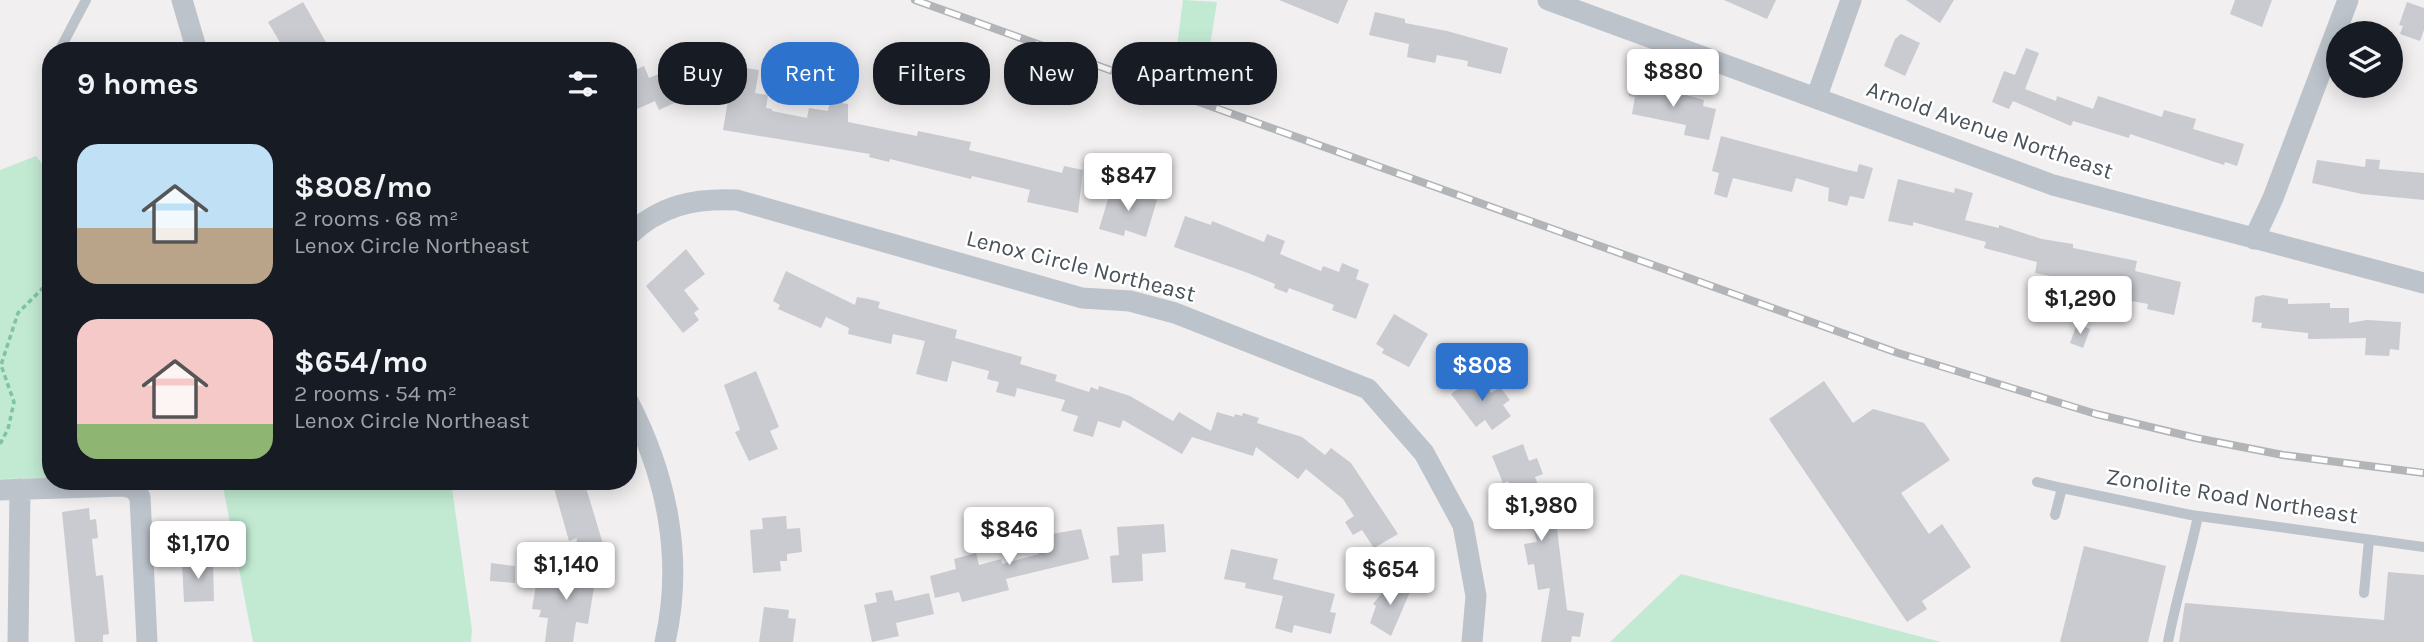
<!DOCTYPE html>
<meta charset="utf-8">
<style>
body{margin:0;font-family:Karla,sans-serif;background:#242831;color:#f1f3f6;height:100vh;display:flex;flex-direction:column;font-size:26px;white-space:nowrap}
*{box-sizing:border-box;margin:0}
p{font-size:23px;color:#9ea1a6}
.icon{flex:none;width:38px;height:38px;fill:none;stroke:currentColor;stroke-width:2;stroke-linecap:round;stroke-linejoin:round}
.map{position:relative;flex:1;overflow:hidden}
.drawer{position:absolute;left:42px;top:42px;width:595px;height:448px;display:flex;flex-direction:column;background:#171b24;border-radius:28px;box-shadow:0 4px 18px #0003}
.drawer>*{flex:none}
.hud{position:absolute;left:658px;top:42px;width:665px;height:63px;display:flex;gap:14px}
.fabs{position:absolute;left:2326px;top:21px;display:grid;gap:14px}
.fabs a{display:grid;place-items:center;width:77px;height:77px;border-radius:50%;background:#171b24;box-shadow:0 4px 18px #0003;font-size:35px}
.price{position:absolute;translate:-50% -60px;padding:0 16px;border-radius:7px;background:#fff;color:#222;font-size:23px;line-height:46px;filter:drop-shadow(0 2px 4px #0008)}
.price::after{content:'';position:absolute;left:50%;top:42px;width:21px;height:16px;margin-left:-10px;background:inherit;clip-path:polygon(0 0,100% 0,50% 100%)}
.price.on{background:#2d72cd;color:#fff}
ul{padding:0;list-style:none}
li{display:flex;align-items:center;gap:21px;height:175px;padding:0 35px}
li span{display:grid;place-items:center;flex:none;width:196px;height:140px;border-radius:21px;color:#555}
li>.icon{margin-inline-start:auto}
span .icon{width:84px;height:84px;fill:#fffc;stroke-width:1}
li b{font-size:30px}
h2{display:flex;justify-content:space-between;align-items:center;height:84px;padding:0 35px;font-size:30px}
.pill{padding:0 24px;border-radius:28px;background:#171b24;box-shadow:0 4px 18px #0003;font-size:24px;line-height:63px}
.pill.on{background:#2d72cd;color:#fff}
.map>svg:first-child{display:block}
.green{fill:#c2ead2}
.building{fill:#c9cbd1}
.lines{fill:none;stroke-linecap:round;stroke-linejoin:round}
.path{stroke:#7ec4a2;stroke-width:3.5;stroke-dasharray:5 3.5;stroke-linecap:butt}
.lane{stroke:#bcc3ca;stroke-width:10}
.street{stroke:#bcc3ca;stroke-width:21}
.rail-casing{stroke:#b2b4b8;stroke-width:8}
.rail{stroke:#fff;stroke-width:5;stroke-dasharray:16;stroke-linecap:butt}
.labels{text-anchor:middle;dominant-baseline:central;stroke-width:5;stroke-linejoin:round;paint-order:stroke}
.street-label{font-size:23px;fill:#49525a;stroke:#fff}
</style>
<div class="map">
<svg width="2424" height="642" viewBox="0 0 2424 642">
<rect width="100%" height="100%" fill="#f1efef"/>
<!-- green -->
<path class="green" d="M 1183,0 L 1217,2 L 1202,96 L 1172,85 Z
M 36,156 L 51,175 L 51,478 L 0,479 L 0,170 Z
M 222,481 L 451,481 L 472,630 L 471,642 L 253,642 Z
M 1681,574 L 1941,642 L 1610,642 Z"/>
<!-- building -->
<path class="building" d="M 1279,0 L 1348,0 L 1338,24 Z
M 1724,0 L 1776,0 L 1767,19 Z
M 1906,0 L 1954,0 L 1940,23 Z
M 2235,0 L 2272,0 L 2262,27 L 2230,14 Z
M 303,2 L 327,44 L 316,51 L 285,51 L 268,22 Z
M 2407,2 L 2424,8 L 2424,30 L 2420,41 L 2400,34 L 2403,26 L 2399,25 Z
M 1375,12 L 1405,19 L 1405,23 L 1447,31 L 1508,48 L 1501,74 L 1467,66 L 1468,61 L 1437,55 L 1435,63 L 1407,57 L 1409,44 L 1369,35 Z
M 1901,34 L 1920,43 L 1905,76 L 1884,66 L 1895,39 Z
M 2026,48 L 2039,53 L 2025,89 L 2056,101 L 2057,96 L 2093,109 L 2098,96 L 2162,117 L 2164,110 L 2196,119 L 2193,129 L 2244,144 L 2237,166 L 2225,162 L 2224,165 L 2130,134 L 2129,138 L 2073,121 L 2071,126 L 2013,101 L 2009,109 L 1992,102 L 2004,71 L 2015,75 Z
M 644,66 L 649,78 L 668,70 L 681,100 L 659,110 L 655,101 L 628,113 L 628,86 L 633,84 L 628,73 Z
M 734,66 L 759,70 L 755,93 L 768,95 L 766,108 L 772,109 L 772,111 L 807,118 L 809,108 L 828,111 L 830,101 L 848,104 L 848,122 L 917,136 L 918,131 L 971,142 L 969,150 L 1062,173 L 1064,166 L 1083,170 L 1078,213 L 1027,202 L 1030,190 L 972,176 L 971,179 L 890,159 L 889,162 L 869,157 L 870,154 L 723,130 Z
M 1632,80 L 1704,100 L 1703,106 L 1716,109 L 1709,140 L 1684,135 L 1686,125 L 1632,114 L 1635,97 L 1629,96 Z
M 1721,136 L 1844,169 L 1857,172 L 1859,164 L 1873,168 L 1864,199 L 1850,196 L 1847,206 L 1828,201 L 1829,188 L 1796,178 L 1792,192 L 1733,178 L 1727,198 L 1714,194 L 1719,173 L 1712,171 Z
M 2366,159 L 2380,160 L 2379,169 L 2424,173 L 2424,200 L 2362,194 L 2312,183 L 2317,160 L 2365,167 Z
M 1898,179 L 1954,193 L 1955,188 L 1973,193 L 1965,220 L 1999,228 L 1999,225 L 2042,239 L 2073,244 L 2073,248 L 2137,261 L 2135,271 L 2181,282 L 2174,315 L 2147,309 L 2148,304 L 2104,296 L 2106,290 L 2086,286 L 2086,283 L 2035,273 L 2037,262 L 1984,248 L 1986,242 L 1913,222 L 1913,226 L 1888,221 Z
M 1112,186 L 1157,200 L 1146,237 L 1125,230 L 1124,236 L 1099,229 Z
M 1185,216 L 1211,225 L 1212,221 L 1264,242 L 1267,234 L 1285,241 L 1280,254 L 1321,271 L 1323,266 L 1339,272 L 1342,263 L 1359,270 L 1356,279 L 1369,284 L 1356,319 L 1332,310 L 1334,305 L 1289,288 L 1287,293 L 1274,288 L 1275,284 L 1248,273 L 1174,247 Z
M 686,249 L 705,274 L 684,290 L 699,309 L 694,313 L 699,320 L 683,333 L 646,286 Z
M 786,271 L 855,305 L 857,297 L 868,299 L 880,302 L 878,308 L 957,330 L 955,338 L 1022,357 L 1020,364 L 1057,375 L 1055,381 L 1089,392 L 1091,387 L 1098,390 L 1099,386 L 1130,396 L 1173,421 L 1179,412 L 1211,431 L 1217,412 L 1234,417 L 1235,414 L 1242,416 L 1243,413 L 1259,418 L 1257,423 L 1302,437 L 1325,455 L 1331,448 L 1351,463 L 1398,534 L 1374,548 L 1362,530 L 1353,535 L 1345,522 L 1354,516 L 1343,499 L 1306,469 L 1298,479 L 1256,447 L 1253,456 L 1192,437 L 1182,454 L 1123,420 L 1120,428 L 1098,421 L 1093,437 L 1073,431 L 1078,416 L 1061,411 L 1065,400 L 1017,388 L 1015,397 L 996,392 L 999,382 L 987,379 L 989,371 L 952,361 L 947,382 L 916,374 L 925,341 L 893,334 L 891,344 L 848,334 L 849,328 L 826,317 L 821,328 L 778,309 L 780,305 L 773,301 Z
M 2263,295 L 2288,299 L 2288,304 L 2330,303 L 2330,308 L 2349,308 L 2349,323 L 2367,320 L 2401,322 L 2399,350 L 2390,349 L 2389,356 L 2365,355 L 2366,338 L 2308,339 L 2308,333 L 2261,328 L 2262,323 L 2252,322 L 2255,297 Z
M 1394,314 L 1428,334 L 1409,367 L 1382,353 L 1384,349 L 1376,344 Z
M 2077,324 L 2090,329 L 2083,348 L 2070,343 Z
M 756,371 L 779,427 L 770,431 L 778,449 L 749,461 L 735,432 L 740,430 L 724,385 Z
M 1477,375 L 1491,393 L 1500,387 L 1510,400 L 1503,405 L 1511,416 L 1492,430 L 1485,420 L 1476,427 L 1451,394 Z
M 1824,381 L 1853,423 L 1873,409 L 1924,423 L 1950,460 L 1901,493 L 1929,534 L 1942,524 L 1971,567 L 1922,601 L 1927,609 L 1907,622 L 1769,419 Z
M 1523,444 L 1529,461 L 1537,458 L 1543,474 L 1535,477 L 1552,522 L 1556,521 L 1567,610 L 1584,613 L 1580,637 L 1572,636 L 1571,642 L 1541,642 L 1550,588 L 1538,590 L 1534,564 L 1528,565 L 1524,544 L 1537,542 L 1526,504 L 1518,507 L 1508,481 L 1503,483 L 1492,456 Z
M 552,481 L 584,481 L 603,544 L 575,551 L 577,538 L 569,541 Z
M 89,508 L 90,520 L 96,519 L 98,538 L 92,539 L 96,576 L 103,575 L 109,634 L 103,635 L 103,642 L 75,642 L 62,512 Z
M 786,516 L 787,529 L 800,528 L 802,552 L 787,554 L 787,561 L 780,561 L 781,571 L 753,573 L 750,530 L 763,529 L 762,518 Z
M 1164,524 L 1166,552 L 1142,554 L 1143,581 L 1112,583 L 1110,556 L 1119,555 L 1117,527 Z
M 1081,529 L 1089,559 L 1006,579 L 1009,590 L 962,602 L 959,592 L 935,598 L 930,576 L 956,569 L 954,559 L 976,553 L 979,565 L 1001,559 L 1002,564 L 1039,554 L 1034,537 Z
M 2084,546 L 2166,566 L 2148,642 L 2060,642 Z
M 1231,549 L 1278,559 L 1273,579 L 1335,594 L 1330,612 L 1336,613 L 1331,634 L 1294,625 L 1292,633 L 1275,628 L 1283,596 L 1245,588 L 1246,583 L 1224,579 Z
M 213,560 L 214,601 L 184,602 L 182,561 Z
M 491,563 L 515,566 L 515,583 L 490,581 Z
M 573,565 L 597,569 L 588,624 L 576,622 L 573,642 L 545,642 L 548,618 L 539,617 L 541,610 L 532,609 L 536,585 L 544,587 L 545,576 L 555,578 L 556,572 L 572,574 Z
M 2388,572 L 2424,575 L 2424,642 L 2179,642 L 2185,603 L 2384,620 Z
M 1399,581 L 1413,585 L 1391,636 L 1370,623 L 1376,606 L 1373,604 L 1390,583 L 1396,588 Z
M 892,590 L 895,601 L 929,593 L 934,614 L 896,623 L 899,636 L 872,642 L 864,605 L 877,602 L 875,593 Z
M 764,607 L 789,610 L 788,618 L 796,619 L 793,642 L 759,642 Z"/>
<g class="lines">
<!-- path -->
<path class="path" d="M 0,444 L 8,429 L 14,402 L 1,365 L 18,313 L 45,286 L 51,244"/>
<!-- lane -->
<path class="lane" d="M 59,51 L 86,0
M 177,51 L 194,43
M 51,67 L 51,72
M 2037,482 L 2062,488
M 2055,515 L 2062,488 L 2191,515 L 2424,547
M 2364,593 L 2369,540
M 2168,642 C 2176,599 2189,559 2198,516"/>
<!-- street -->
<path class="street" d="M 182,0 L 197,51
M 1548,0 L 2053,185 L 2424,283
M 1817,96 L 1851,0
M 628,236 C 660,205 695,198 737,200 L 1082,298 L 1130,301 L 1175,313 L 1368,389 L 1424,453 L 1463,525 L 1476,596 L 1472,642
M 2254,239 L 2273,198 L 2348,0
M 628,401 C 667,476 684,559 665,642
M 0,490 L 124,486 L 134,489 L 140,497 L 147,642
M 18,642 L 20,489"/>
<!-- rail casing -->
<g class="rail-casing">
<path id="rail" d="M 915,0 L 1898,353 L 2096,414 L 2196,438 L 2283,455 L 2424,473"/>
</g>
<!-- rail -->
<use href="#rail" class="rail"/>
</g>
<g class="labels">
<!-- street labels -->
<g class="street-label">
<text transform="translate(1990 130) rotate(19)">Arnold Avenue Northeast</text>
<text transform="translate(1081 266) rotate(14)">Lenox Circle Northeast</text>
<text transform="translate(2232 496) rotate(9)">Zonolite Road Northeast</text>
</g>
</g>
</svg>
<div class="fabs">
<a><svg class="icon" aria-label="layers" viewBox="0 0 24 24"><path d="M12 4l9 5-9 5-9-5zM3 14l9 5 9-5"/></svg></a>
</div>
<b class="price" style="left:1673px;top:109px">$880</b>
<b class="price" style="left:1128px;top:213px">$847</b>
<b class="price" style="left:2080px;top:336px">$1,290</b>
<b class="price on" style="left:1482px;top:403px">$808</b>
<b class="price" style="left:1541px;top:543px">$1,980</b>
<b class="price" style="left:1009px;top:567px">$846</b>
<b class="price" style="left:198px;top:581px">$1,170</b>
<b class="price" style="left:566px;top:602px">$1,140</b>
<b class="price" style="left:1390px;top:607px">$654</b>
<div class="hud">
<a class="pill">Buy</a>
<a class="pill on">Rent</a>
<a class="pill">Filters</a>
<a class="pill">New</a>
<a class="pill">Apartment</a>
</div>
<section class="drawer">
<h2>9 homes<svg class="icon" aria-label="filters" viewBox="0 0 24 24"><path d="M4 7h16M4 17h16"/><circle cx="9" cy="7" r="2"/><circle cx="15" cy="17" r="2"/></svg></h2>
<ul>
<li><span style="background:linear-gradient(#bfe0f5 60%,#b9a48a 0)"><svg class="icon" aria-label="home" viewBox="0 0 24 24"><path d="M3 11l9-7 9 7M6 9v11h12V9"/></svg></span><div><b>$808/mo</b><p>2 rooms · 68 m²</p><p>Lenox Circle Northeast</p></div></li>
<li><span style="background:linear-gradient(#f6c9c9 75%,#8fb573 0)"><svg class="icon" aria-label="home" viewBox="0 0 24 24"><path d="M3 11l9-7 9 7M6 9v11h12V9"/></svg></span><div><b>$654/mo</b><p>2 rooms · 54 m²</p><p>Lenox Circle Northeast</p></div></li>
</ul>
</section>
</div>
